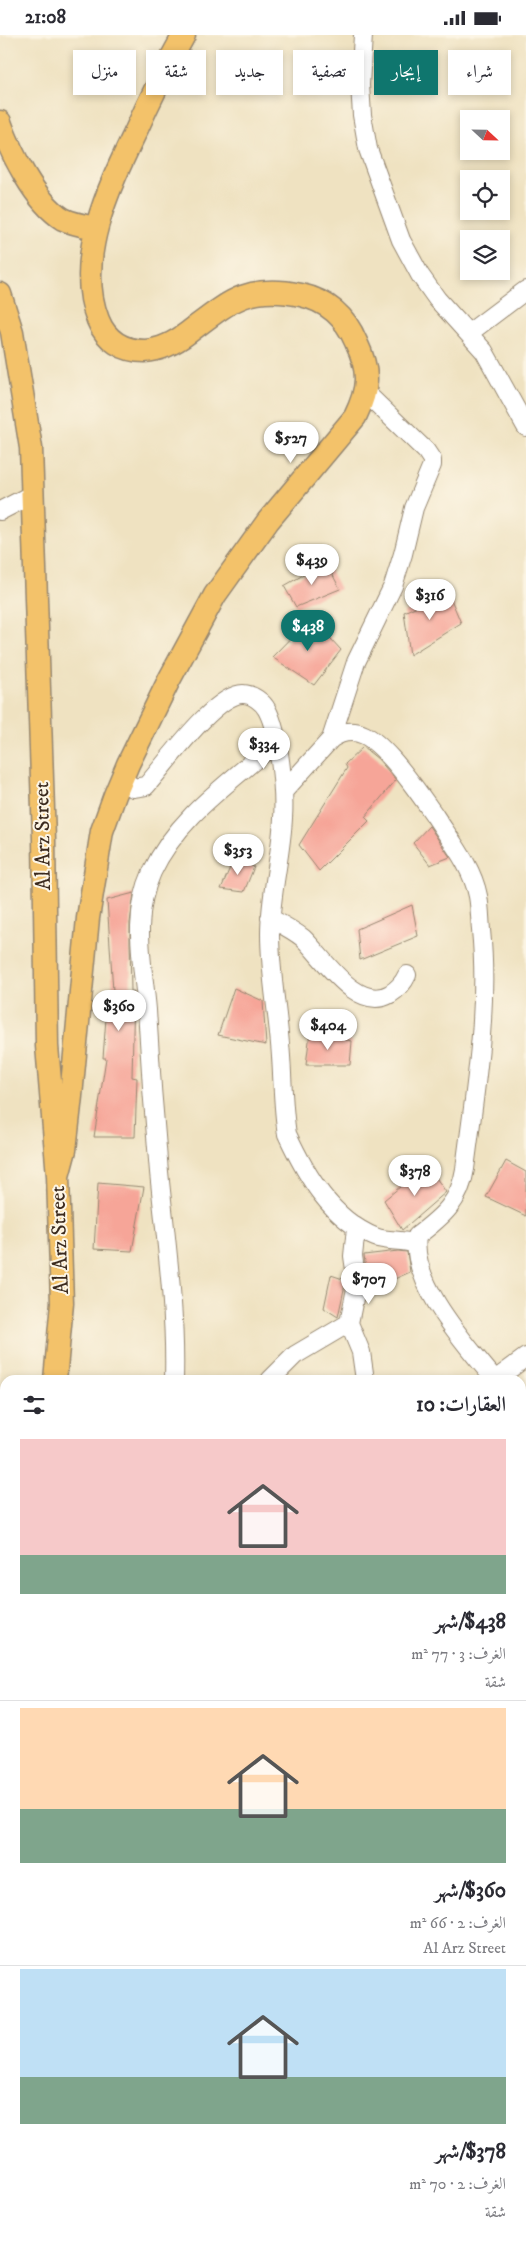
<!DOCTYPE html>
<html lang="ar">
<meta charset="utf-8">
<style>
body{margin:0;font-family:"IM FELL DW Pica",Amiri,serif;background:#f7f7f7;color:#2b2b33;direction:rtl;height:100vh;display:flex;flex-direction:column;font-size:19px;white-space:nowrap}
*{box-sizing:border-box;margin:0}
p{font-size:16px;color:#7c7c81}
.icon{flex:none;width:28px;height:28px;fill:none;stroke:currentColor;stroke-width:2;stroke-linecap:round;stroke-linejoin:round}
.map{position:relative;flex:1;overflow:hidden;direction:ltr}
.sheet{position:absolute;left:0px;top:1340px;width:526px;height:866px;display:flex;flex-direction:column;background:#fff;border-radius:15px 15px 0 0;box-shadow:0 2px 8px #0003;direction:rtl}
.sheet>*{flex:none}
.banner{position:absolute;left:15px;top:15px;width:496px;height:45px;direction:rtl;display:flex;gap:10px}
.needle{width:32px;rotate:112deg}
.controls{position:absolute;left:460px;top:75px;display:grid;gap:10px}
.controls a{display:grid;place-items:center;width:50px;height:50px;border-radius:0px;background:#fff;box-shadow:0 2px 8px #0003;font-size:25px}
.price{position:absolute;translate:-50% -42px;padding:0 11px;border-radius:18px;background:#fff;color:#222;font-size:16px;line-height:32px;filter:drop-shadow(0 1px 2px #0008)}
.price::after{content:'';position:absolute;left:50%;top:30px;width:15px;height:11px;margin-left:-8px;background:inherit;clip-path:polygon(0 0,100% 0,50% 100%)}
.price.on{background:#0f766e;color:#fff}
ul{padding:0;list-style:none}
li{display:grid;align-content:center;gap:10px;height:265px;padding:0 20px}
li+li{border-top:1px solid #e1e1e2}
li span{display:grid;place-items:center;height:155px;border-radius:0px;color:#555}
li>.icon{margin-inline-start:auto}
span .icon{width:90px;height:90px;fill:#fffc;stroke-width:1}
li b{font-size:21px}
h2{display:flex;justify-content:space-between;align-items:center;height:60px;padding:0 20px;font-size:21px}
.pill{padding:0 18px;border-radius:0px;background:#fff;box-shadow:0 2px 8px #0003;font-size:18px;line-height:45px}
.pill.on{background:#0f766e;color:#fff}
.status{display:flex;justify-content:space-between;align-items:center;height:35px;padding:0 25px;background:#fff;direction:ltr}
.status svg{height:14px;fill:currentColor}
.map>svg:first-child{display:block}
.building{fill:#f6a598}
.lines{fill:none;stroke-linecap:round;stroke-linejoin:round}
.minor-casing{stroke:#958670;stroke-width:20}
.major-casing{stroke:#958670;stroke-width:25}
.minor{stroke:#fff;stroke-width:18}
.major{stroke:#f3c26a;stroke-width:22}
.labels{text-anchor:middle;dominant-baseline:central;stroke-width:4;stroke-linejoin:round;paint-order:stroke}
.street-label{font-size:21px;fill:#3b2a1e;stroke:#fcf5e5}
</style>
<div class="status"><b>21:08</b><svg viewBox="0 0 49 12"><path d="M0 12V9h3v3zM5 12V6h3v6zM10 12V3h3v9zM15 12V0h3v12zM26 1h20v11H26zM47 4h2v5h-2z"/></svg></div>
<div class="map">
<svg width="526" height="2206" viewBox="0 0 526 2206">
<rect width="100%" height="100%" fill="#fcf5e5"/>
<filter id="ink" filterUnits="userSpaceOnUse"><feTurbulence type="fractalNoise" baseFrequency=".02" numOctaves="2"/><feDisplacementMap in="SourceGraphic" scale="10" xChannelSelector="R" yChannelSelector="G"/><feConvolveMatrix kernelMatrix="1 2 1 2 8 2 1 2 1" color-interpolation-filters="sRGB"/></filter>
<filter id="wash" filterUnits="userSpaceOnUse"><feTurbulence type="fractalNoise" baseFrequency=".0096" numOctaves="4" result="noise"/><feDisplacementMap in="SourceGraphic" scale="20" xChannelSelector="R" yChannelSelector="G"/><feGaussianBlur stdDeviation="1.12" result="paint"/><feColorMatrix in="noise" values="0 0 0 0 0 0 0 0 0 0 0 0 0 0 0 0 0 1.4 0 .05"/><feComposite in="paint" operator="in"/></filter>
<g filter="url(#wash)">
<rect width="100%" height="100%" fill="#efe2c1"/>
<g id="blocks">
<!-- building -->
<path class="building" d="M 326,527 L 340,554 L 296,572 L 284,551 Z
M 448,557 L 461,588 L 410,620 L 404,577 Z
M 311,582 L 341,615 L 314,650 L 272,622 Z
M 363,712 L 378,724 L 396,745 L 365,782 L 369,786 L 319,836 L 299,810 L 347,733 L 345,729 Z
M 429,791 L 450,822 L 430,830 L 413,808 Z
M 234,823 L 254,832 L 244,857 L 221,854 Z
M 134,858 L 130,888 L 130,906 L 131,956 L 134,956 L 132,1042 L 137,1043 L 135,1102 L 94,1102 L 106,1023 L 103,1023 L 108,956 L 113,956 L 107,865 Z
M 412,870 L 418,901 L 360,925 L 357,894 Z
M 234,953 L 263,966 L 266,1010 L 218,1000 Z
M 310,998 L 352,1006 L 350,1030 L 306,1030 Z
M 506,1126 L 526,1137 L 526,1181 L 486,1162 Z
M 427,1130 L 446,1157 L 402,1195 L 384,1165 Z
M 98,1148 L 144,1152 L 132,1216 L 94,1214 Z
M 398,1216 L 407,1217 L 410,1237 L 366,1257 L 368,1248 L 364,1220 Z
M 331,1240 L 346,1245 L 338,1282 L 324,1273 Z"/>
</g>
</g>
<g filter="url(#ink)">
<use href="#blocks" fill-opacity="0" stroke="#958670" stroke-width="1"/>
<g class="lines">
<!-- minor casing -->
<g class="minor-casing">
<path id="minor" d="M 363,0 L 360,50 L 362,80 L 368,114 L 401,205 L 420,240 L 437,264 L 484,316 L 526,392
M 469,298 L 526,255
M 0,476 L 33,459
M 331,704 L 356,627 L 393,551 L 403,519 L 414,473 L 432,430 L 432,425 L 426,416 L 365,357
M 122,742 L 133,753 L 146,751 C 165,730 215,659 243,659 C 252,659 263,667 267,675 C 279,697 285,757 283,783 C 281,822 270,860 270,899 C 270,936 277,972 280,1009 C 283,1039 282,1069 287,1099 C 306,1140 331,1184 375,1202 C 387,1207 403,1204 416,1209
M 283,757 L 331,704 C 356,686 375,705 392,724 C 408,742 421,761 435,781 C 451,806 472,831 478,861 C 480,872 480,884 481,895 C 489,974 475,1055 465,1134 C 460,1167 443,1181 417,1201 C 410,1249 467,1310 495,1345
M 270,883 C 281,889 293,895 303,903 C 324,923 357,978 390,959 C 398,954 403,949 407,940
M 356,1193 L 353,1221 L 357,1249 L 349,1288 L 361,1317 L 365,1345
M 174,1345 C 176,1276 166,1206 159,1137 C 154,1083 150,1029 147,975 C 143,927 131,884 152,837 C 178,781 231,747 276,707
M 270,1345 L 295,1320 L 349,1288
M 495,1345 L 526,1322
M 521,1523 L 526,1528
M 521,1561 L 526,1554
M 0,1996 L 5,1996"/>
</g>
<!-- major casing -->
<g class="major-casing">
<path id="major" d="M 0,87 C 10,116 35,167 63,184 C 73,189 85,191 96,193
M 0,259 L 12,297 L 31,413 L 44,804 L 47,1011 L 58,1141 L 62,1268 L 55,1345
M 58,1141 L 65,1115 L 71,1061 L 88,883 L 102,796 L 115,760 L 128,729 L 169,645 L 215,560 L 268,486 L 355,382 C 369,353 370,336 356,307 C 346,283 328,266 301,260 C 248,249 230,266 189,297 C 176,307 162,315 145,316 C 123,316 106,305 98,285 C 74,224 109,152 135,98 C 150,64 166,32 184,0
M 0,1559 L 5,1548"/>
</g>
<!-- minor -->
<use href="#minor" class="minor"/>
<!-- major -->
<use href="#major" class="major"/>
</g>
</g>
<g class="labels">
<!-- street labels -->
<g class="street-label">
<text transform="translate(43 801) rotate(-91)">Al Arz Street</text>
<text transform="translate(60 1205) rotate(-92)">Al Arz Street</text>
</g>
</g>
</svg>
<div class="controls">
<a><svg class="needle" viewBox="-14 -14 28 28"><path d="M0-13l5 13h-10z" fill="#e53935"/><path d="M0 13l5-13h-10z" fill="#7c7c81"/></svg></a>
<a><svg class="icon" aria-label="locate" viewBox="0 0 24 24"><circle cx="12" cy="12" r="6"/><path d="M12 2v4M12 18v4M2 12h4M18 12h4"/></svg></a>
<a><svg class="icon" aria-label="layers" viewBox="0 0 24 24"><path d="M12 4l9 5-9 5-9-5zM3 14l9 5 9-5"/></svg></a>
</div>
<b class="price" style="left:291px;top:429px">$527</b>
<b class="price" style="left:312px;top:551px">$439</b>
<b class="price" style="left:430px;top:586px">$316</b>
<b class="price on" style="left:308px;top:617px">$438</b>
<b class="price" style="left:264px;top:735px">$334</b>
<b class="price" style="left:238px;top:841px">$353</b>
<b class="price" style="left:119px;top:997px">$360</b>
<b class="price" style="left:328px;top:1016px">$404</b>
<b class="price" style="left:415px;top:1162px">$378</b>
<b class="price" style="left:369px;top:1270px">$707</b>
<div class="banner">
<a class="pill">شراء</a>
<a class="pill on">إيجار</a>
<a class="pill">تصفية</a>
<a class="pill">جديد</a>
<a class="pill">شقة</a>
<a class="pill">منزل</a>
</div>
<section class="sheet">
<h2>العقارات: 10<svg class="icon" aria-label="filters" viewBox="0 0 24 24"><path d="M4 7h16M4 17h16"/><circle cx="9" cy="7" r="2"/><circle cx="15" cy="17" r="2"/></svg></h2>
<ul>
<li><span style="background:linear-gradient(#f6c9c9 75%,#7fa58c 0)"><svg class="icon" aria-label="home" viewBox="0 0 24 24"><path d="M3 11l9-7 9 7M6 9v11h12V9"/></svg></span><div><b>$438/شهر</b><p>الغرف: 3 · 77 m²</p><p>شقة</p></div></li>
<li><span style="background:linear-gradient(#ffd9b3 65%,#7fa58c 0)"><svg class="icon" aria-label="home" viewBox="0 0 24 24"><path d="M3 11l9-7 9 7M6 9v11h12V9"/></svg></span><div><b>$360/شهر</b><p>الغرف: 2 · 66 m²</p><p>Al Arz Street</p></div></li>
<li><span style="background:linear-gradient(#bfe0f5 70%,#7fa58c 0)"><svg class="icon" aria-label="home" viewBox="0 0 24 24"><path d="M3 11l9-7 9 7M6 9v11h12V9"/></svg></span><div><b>$378/شهر</b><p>الغرف: 2 · 70 m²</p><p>شقة</p></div></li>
</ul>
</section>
</div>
